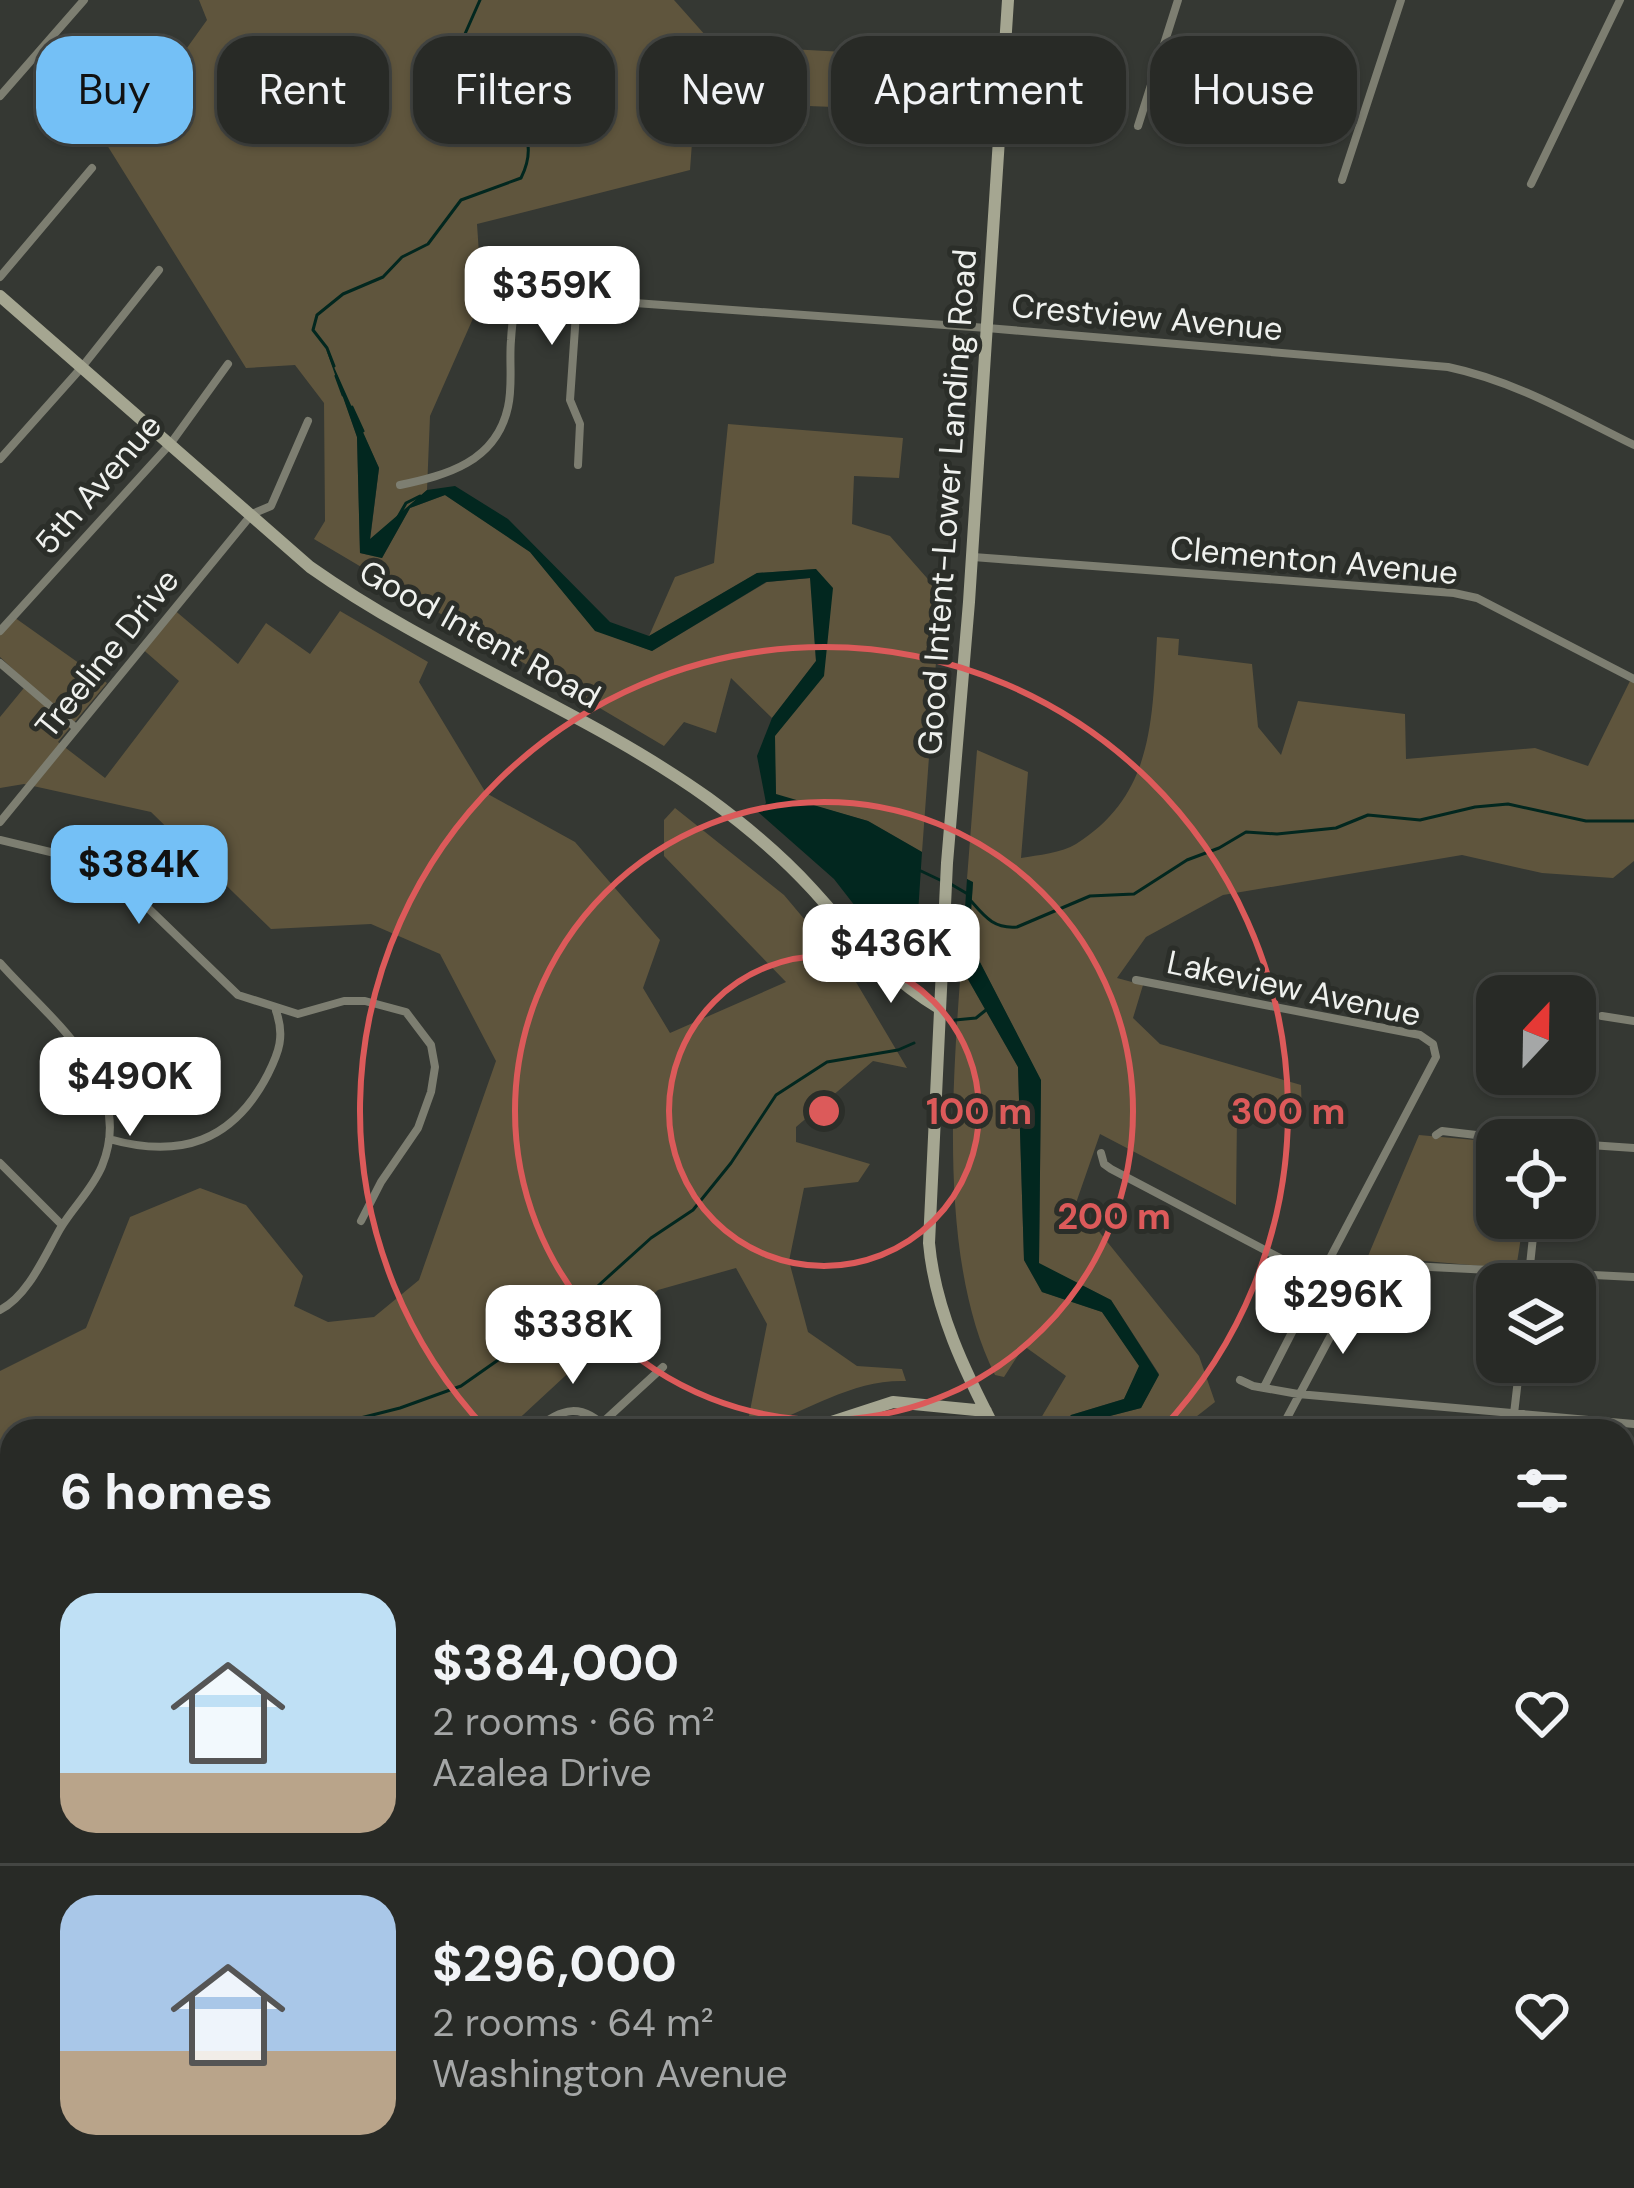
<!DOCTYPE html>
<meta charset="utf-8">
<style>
body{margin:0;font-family:"DM Sans",sans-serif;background:#343632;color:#f1f3f6;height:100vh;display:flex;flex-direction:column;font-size:45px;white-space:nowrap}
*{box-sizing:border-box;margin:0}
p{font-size:39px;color:#a5a7a7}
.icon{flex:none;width:66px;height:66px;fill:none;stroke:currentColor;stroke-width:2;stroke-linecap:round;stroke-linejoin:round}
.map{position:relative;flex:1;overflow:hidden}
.side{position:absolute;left:0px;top:1419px;width:1635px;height:771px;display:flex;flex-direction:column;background:#282a26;border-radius:36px 36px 0 0;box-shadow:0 3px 9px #0004,0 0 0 3px #444643}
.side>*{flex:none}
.banner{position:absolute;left:36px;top:36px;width:1563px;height:108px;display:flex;gap:24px}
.needle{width:78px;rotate:22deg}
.buttons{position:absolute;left:1476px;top:975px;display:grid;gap:24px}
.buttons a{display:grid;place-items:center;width:120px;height:120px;border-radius:24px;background:#282a26;box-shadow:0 3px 9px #0004,0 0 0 3px #444643;font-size:60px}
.price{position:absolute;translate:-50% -102px;padding:0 27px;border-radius:24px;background:#fff;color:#222;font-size:39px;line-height:78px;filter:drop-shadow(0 3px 6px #0008)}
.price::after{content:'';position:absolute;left:50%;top:72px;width:36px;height:27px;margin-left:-18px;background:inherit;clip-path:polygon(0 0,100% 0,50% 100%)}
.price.active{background:#74c0f6;color:#111}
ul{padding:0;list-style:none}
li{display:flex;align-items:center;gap:36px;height:300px;padding:0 60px}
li+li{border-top:3px solid #444643}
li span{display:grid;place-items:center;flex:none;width:336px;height:240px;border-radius:36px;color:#555}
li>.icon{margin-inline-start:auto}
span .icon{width:144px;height:144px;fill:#fffc;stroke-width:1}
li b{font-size:51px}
h2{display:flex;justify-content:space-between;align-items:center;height:144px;padding:0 60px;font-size:51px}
.tag{padding:0 42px;border-radius:36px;background:#282a26;box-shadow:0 3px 9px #0004,0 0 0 3px #444643;font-size:42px;line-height:108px}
.tag.active{background:#74c0f6;color:#111}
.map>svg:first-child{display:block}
.green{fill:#5f553d}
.water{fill:#02271f}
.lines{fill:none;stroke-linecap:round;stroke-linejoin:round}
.stream{stroke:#02271f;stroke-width:3}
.street{stroke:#7d7e71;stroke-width:8}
.secondary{stroke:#a5a691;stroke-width:12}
.ring{fill:none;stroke:#dc5a5a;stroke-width:6}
.labels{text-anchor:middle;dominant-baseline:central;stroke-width:10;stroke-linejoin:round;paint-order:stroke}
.street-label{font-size:33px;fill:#eff1ee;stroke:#2b2e29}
.centre{fill:#dc5a5a;stroke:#2b2e29;stroke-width:6}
.ring-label{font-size:36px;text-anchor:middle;font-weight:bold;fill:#dc5a5a;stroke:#2b2e29;stroke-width:10;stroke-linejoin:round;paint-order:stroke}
</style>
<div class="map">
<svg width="1634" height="2188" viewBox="0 0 1634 2188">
<rect width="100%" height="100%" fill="#353833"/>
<!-- green -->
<path class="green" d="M 199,0 L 674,0 L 714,45 L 863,53 L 860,108 L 808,106 L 806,126 L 694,115 L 690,170 L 477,224 L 482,298 L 430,416 L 427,490 L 370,541 L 379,468 L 334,370 L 357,437 L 360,553 L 382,558 L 410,508 L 445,495 L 530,552 L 595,630 L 652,651 L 767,582 L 811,578 L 816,661 L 772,718 L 731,678 L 716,733 L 684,722 L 664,746 L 314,539 L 325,521 L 324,403 L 295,365 L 246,368 L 97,129 L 116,80 L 179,59 L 207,20 Z
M 728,424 L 903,438 L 899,478 L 854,476 L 852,524 L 890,536 L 941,594 L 922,852 L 868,821 L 776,795 L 774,736 L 824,675 L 816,569 L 757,573 L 649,636 L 675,577 L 714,563 Z
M 172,608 L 238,664 L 266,623 L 310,654 L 340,611 L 428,662 L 419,682 L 486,793 L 575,842 L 660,940 L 643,988 L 670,1033 L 786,982 L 664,856 L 664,820 L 675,808 L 784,895 L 853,977 L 907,1068 L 873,1061 L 796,1127 L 796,1142 L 870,1164 L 858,1182 L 804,1188 L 789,1261 L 808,1332 L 857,1366 L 902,1369 L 906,1381 C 847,1379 801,1417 746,1431 L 767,1324 L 736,1268 L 658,1290 L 510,1427 L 457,1431 L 12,1431 L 12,1682 L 0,1726 L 0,1371 L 86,1328 L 130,1217 L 200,1188 L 246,1205 L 303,1276 L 294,1306 L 328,1322 L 374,1317 L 419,1280 L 496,1061 L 440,954 L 371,924 L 271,929 L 151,812 L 24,784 L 0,788 L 0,717 L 28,683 L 0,657 L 0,628 L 11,615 L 107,683 L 58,742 L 105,778 L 179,681 L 139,646 Z
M 1157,637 L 1179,639 L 1178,655 L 1252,664 L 1258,727 L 1281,755 L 1298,701 L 1405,714 L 1406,759 L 1535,748 L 1588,766 L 1630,681 L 1634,682 L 1634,861 L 1613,878 L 1542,873 L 1462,855 L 1223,895 L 1146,937 L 1117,978 L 1143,985 L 1133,1018 L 1160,1044 L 1301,1085 L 1302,1116 L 1237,1115 L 1236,1205 L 1100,1134 L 1076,1203 L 1199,1356 L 1215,1402 L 1178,1431 L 1078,1431 L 1078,1424 L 1141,1408 L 1159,1374 L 1111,1300 L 1039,1264 L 1041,1081 L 969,941 L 973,883 L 967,879 L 977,750 L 1028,772 L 1021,858 C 1038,855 1062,853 1076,844 C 1154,795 1152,720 1157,637 Z
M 961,967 L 1018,1067 L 1024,1260 L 1042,1292 L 1102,1312 L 1140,1366 L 1124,1399 L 1071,1415 L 1059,1431 L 1040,1431 L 1038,1423 L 1066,1376 L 1024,1346 L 1004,1377 L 995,1375 C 939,1263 952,1090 961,967 Z
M 1419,1135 L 1497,1142 L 1497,1218 L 1524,1218 L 1516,1269 L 1368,1256 Z
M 1623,2141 L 1634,2142 L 1634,2188 L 1526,2188 L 1536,2178 L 1623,2178 Z
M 450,2178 L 682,2178 L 668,2188 L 458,2188 Z
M 755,2178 L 1021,2178 L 1055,2188 L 762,2188 Z
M 1327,2178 L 1413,2178 L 1417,2186 L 1441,2188 L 1303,2188 Z"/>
<!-- water -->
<path class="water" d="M 326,349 L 379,468 L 370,539 L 427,490 L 455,486 L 508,519 L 610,622 L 649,636 L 757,573 L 816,569 L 833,588 L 824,676 L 775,736 L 776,794 L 868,821 L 922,852 L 916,944 L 883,942 L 834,879 L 758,812 L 766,803 L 757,756 L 772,718 L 816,661 L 810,578 L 766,582 L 652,651 L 595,631 L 530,552 L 445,495 L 410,508 L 382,558 L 360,553 L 357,437 Z
M 967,879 L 973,882 L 969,941 L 1041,1080 L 1039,1263 L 1111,1300 L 1159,1375 L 1141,1408 L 1079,1424 L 1078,1431 L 1059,1431 L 1071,1415 L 1124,1399 L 1139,1366 L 1102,1312 L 1042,1292 L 1024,1260 L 1018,1067 L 961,967 Z
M 589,2178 L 685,2178 L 676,2188 L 585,2188 Z"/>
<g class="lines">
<!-- stream -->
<path class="stream" d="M 334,366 L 327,348 L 313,330 L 317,315 L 343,294 L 383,277 L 402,257 L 428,244 L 461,200 L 521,178 C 553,114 472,97 457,52 L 480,0
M 336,376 L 343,395
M 352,407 L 363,431
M 398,517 L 406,503 L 420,496
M 921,871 L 940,880
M 949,883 L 966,893
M 971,901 C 985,917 994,929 1017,927 L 1090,896 L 1134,894 L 1187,860 L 1219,848 L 1246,832 L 1277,834 L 1336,828 L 1368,815 L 1420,820 L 1475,807 L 1508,804 L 1586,821 L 1634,821
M 955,1020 L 976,1018 L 986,1010
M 309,1431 L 400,1408 L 461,1386 L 578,1304 L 651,1238 L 693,1210 L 731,1163 L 776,1095 L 827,1062 L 898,1050 L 914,1043
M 0,1539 L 12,1529
M 786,2178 L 805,2188"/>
<!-- street -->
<path class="street" d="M 0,96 L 84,0
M 1138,126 L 1178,0
M 1342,180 L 1401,0
M 1531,184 L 1620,0
M 0,277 L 92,168
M 577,299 L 570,400 L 580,424 L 578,465
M 0,459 L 82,367 L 159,270
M 400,485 C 447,475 496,462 508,407 C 513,385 509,362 511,340 C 512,324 513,307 523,295 L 987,328 L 1448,367 C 1515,381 1573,415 1634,445
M 973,557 L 1454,593 L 1477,598 L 1634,679
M 0,631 L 171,443 L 228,364
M 0,663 L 76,728
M 0,822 L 252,514 L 271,506 L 308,421
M 0,840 L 92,862 L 117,878 L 238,995 L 298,1014 L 344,1001 L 365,1001 L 406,1012 L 431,1045 L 435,1067 L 431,1092 L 418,1128 L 381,1182 L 361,1221
M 0,963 C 49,1019 137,1081 102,1166 C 92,1190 73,1207 60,1229 C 45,1255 28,1296 0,1310
M 1602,1016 L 1634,1021
M 1436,1135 L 1442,1131 L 1519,1140
M 109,1139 C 180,1159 233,1142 268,1074 C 279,1052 285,1036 276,1011
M 1575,1144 L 1634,1148
M 1101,1153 L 1104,1164 L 1111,1169 L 1297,1267 L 1329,1260 L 1436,1057 L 1433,1044 L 1420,1035 L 1136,980
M 0,1163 L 62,1225
M 1528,1284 L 1535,1218
M 1240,1380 L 1253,1386 L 1298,1394 L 1634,1424
M 1264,1387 L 1329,1260
M 602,1423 L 663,1367
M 534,1431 C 561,1407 583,1402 609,1431
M 1280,1431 L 1369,1264 L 1634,1277
M 1512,1431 L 1520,1362
M 1623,1555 L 1634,1556
M 0,1856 L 12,1846
M 1623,1976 L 1634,1977
M 1623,2139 L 1634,2140
M 370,2178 L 379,2188
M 1039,2178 L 1059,2188
M 35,2188 L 46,2178
M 69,2188 L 80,2178
M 102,2188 L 113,2178
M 744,2188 L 744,2187
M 1165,2188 L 1166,2178"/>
<!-- secondary -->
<path class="secondary" d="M 0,296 L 310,567 C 436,656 583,709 708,798 C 745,825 781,855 812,889 C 852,933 886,977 939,1008
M 885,965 L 918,971 L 931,961 L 940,945
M 804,1431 L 893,1402 L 986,1411
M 996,1431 C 965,1372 935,1310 929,1243 L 947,863 L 969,602 L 1008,0
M 1623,1740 L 1634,1741
M 0,2101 L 12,2091"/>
</g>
<!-- distance rings -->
<g class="ring">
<circle cx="824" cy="1111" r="155"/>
<circle cx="824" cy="1111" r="309"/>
<path d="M487 1430A464 464 0 1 1 1161 1430"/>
</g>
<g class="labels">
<!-- street labels -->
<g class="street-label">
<text transform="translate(1147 317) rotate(5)">Crestview Avenue</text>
<text transform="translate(98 484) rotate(-49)">5th Avenue</text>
<text transform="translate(947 502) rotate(-86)">Good Intent-Lower Landing Road</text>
<text transform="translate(1314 560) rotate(5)">Clementon Avenue</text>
<text transform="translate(480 634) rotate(29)">Good Intent Road</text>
<text transform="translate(107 653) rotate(-51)">Treeline Drive</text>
<text transform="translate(1294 988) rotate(12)">Lakeview Avenue</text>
</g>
</g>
<circle cx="824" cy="1111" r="18" class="centre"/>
<g class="ring-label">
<text x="979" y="1124">100 m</text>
<text x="1288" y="1124">300 m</text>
<text x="1114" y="1229">200 m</text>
</g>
</svg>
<div class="buttons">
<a><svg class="needle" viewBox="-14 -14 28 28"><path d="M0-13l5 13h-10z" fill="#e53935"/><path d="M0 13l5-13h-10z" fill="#a5a7a7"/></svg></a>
<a><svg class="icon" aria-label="locate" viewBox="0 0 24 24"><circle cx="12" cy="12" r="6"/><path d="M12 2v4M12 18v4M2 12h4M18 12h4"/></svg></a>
<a><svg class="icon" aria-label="layers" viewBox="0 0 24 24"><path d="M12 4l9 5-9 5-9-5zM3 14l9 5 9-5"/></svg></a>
</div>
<b class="price" style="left:552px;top:348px">$359K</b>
<b class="price active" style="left:139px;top:927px">$384K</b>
<b class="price" style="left:891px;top:1006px">$436K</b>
<b class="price" style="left:130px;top:1139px">$490K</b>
<b class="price" style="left:1343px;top:1357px">$296K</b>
<b class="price" style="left:573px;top:1387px">$338K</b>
<div class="banner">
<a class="tag active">Buy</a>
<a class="tag">Rent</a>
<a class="tag">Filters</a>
<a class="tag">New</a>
<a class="tag">Apartment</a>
<a class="tag">House</a>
</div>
<section class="side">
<h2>6 homes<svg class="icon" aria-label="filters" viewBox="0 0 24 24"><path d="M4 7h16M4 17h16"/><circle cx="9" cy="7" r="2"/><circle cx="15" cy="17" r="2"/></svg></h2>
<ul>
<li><span style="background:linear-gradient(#bfe0f5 75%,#b9a48a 0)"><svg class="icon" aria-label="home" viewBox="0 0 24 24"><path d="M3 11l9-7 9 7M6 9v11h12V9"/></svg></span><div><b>$384,000</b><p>2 rooms · 66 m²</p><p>Azalea Drive</p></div><svg class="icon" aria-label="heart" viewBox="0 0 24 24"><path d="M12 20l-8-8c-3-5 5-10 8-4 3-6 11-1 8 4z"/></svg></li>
<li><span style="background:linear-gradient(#a9c7e8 65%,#b9a48a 0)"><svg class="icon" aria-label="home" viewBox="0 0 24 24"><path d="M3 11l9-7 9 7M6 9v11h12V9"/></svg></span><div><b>$296,000</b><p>2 rooms · 64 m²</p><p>Washington Avenue</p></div><svg class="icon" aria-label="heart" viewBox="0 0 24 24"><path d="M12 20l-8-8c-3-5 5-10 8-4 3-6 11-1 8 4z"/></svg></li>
</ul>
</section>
</div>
